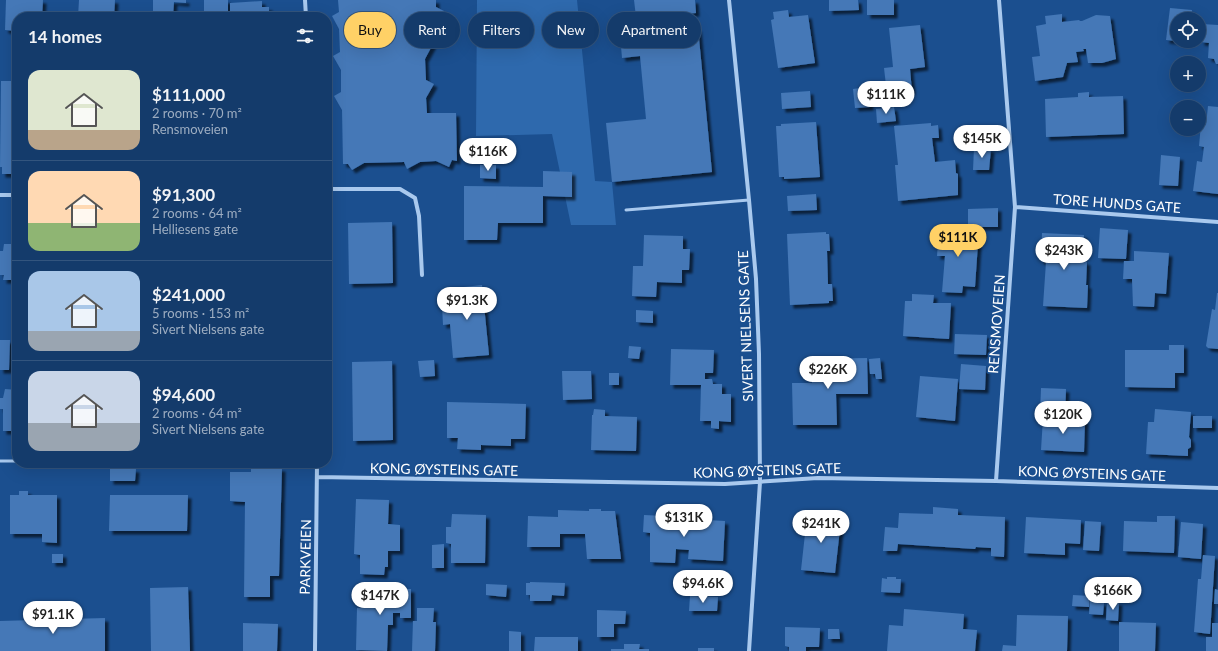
<!DOCTYPE html>
<meta charset="utf-8">
<style>
body{margin:0;font-family:Lato,sans-serif;background:#1d4271;color:#f1f3f6;height:100vh;display:flex;flex-direction:column;font-size:15px;white-space:nowrap}
*{box-sizing:border-box;margin:0}
p{font-size:13px;color:#9dadc1}
.icon{flex:none;width:22px;height:22px;fill:none;stroke:currentColor;stroke-width:2;stroke-linecap:round;stroke-linejoin:round}
.map{position:relative;flex:1;overflow:hidden}
.drawer{position:absolute;left:12px;top:12px;width:320px;height:456px;display:flex;flex-direction:column;background:#143b6b;border-radius:16px;box-shadow:0 4px 16px #0002,0 0 0 1px #33557e}
.drawer>*{flex:none}
.guide{position:absolute;left:344px;top:12px;width:380px;height:36px;display:flex;gap:8px}
.tools{position:absolute;left:1170px;top:12px;display:grid;gap:8px}
.tools a{display:grid;place-items:center;width:36px;height:36px;border-radius:50%;background:#143b6b;box-shadow:0 4px 16px #0002,0 0 0 1px #33557e;font-size:20px}
.price{position:absolute;translate:-50% -34px;padding:0 9px;border-radius:14px;background:#fff;color:#222;font-size:13px;line-height:26px;filter:drop-shadow(0 1px 2px #0008)}
.price::after{content:'';position:absolute;left:50%;top:24px;width:12px;height:9px;margin-left:-6px;background:inherit;clip-path:polygon(0 0,100% 0,50% 100%)}
.price.current{background:#ffd166;color:#111}
ul{padding:0;list-style:none}
li{display:flex;align-items:center;gap:12px;height:100px;padding:0 16px}
li+li{border-top:1px solid #33557e}
li span{display:grid;place-items:center;flex:none;width:112px;height:80px;border-radius:12px;color:#555}
li>.icon{margin-inline-start:auto}
span .icon{width:48px;height:48px;fill:#fffc;stroke-width:1}
li b{font-size:17px}
h2{display:flex;justify-content:space-between;align-items:center;height:48px;padding:0 16px;font-size:17px}
.chip{padding:0 14px;border-radius:18px;background:#143b6b;box-shadow:0 4px 16px #0002,0 0 0 1px #33557e;font-size:14px;line-height:36px}
.chip.current{background:#ffd166;color:#111}
.map>svg:first-child{display:block}
.green{fill:#2e69ad}
.building{fill:#4478b7;filter:url(#shadow)}
.lines{fill:none;stroke-linecap:round;stroke-linejoin:round}
.lane{stroke:#a9c9ee;stroke-width:3}
.street{stroke:#a9c9ee;stroke-width:4}
.labels{text-anchor:middle;dominant-baseline:central;stroke-width:3.5;stroke-linejoin:round;paint-order:stroke}
.street-label{font-size:14px;fill:#fff;stroke:#1b4f8f}
</style>
<div class="map">
<svg width="1218" height="651" viewBox="0 0 1218 651">
<defs>
<filter id="shadow"><feDropShadow dx="3.5" dy="3.5" stdDeviation="1" flood-color="#0009"/></filter>
</defs>
<rect width="100%" height="100%" fill="#1b4f8f"/>
<!-- green -->
<path class="green" d="M 477,0 L 577,0 L 595,181 L 612,182 L 616,225 L 571,225 L 552,134 L 476,136 Z"/>
<!-- building -->
<path class="building" d="M 6,0 L 43,0 L 42,17 L 17,17 L 17,31 L 5,30 Z
M 79,0 L 115,0 L 114,17 L 78,17 Z
M 153,0 L 186,0 L 186,3 L 174,2 L 173,16 L 153,15 Z
M 204,0 L 228,0 L 228,17 L 204,17 Z
M 338,0 L 436,0 L 436,7 L 444,11 L 437,26 L 437,32 L 425,32 L 425,40 L 433,44 L 425,59 L 426,80 L 434,84 L 426,98 L 427,113 L 456,113 L 457,161 L 452,160 L 449,167 L 436,161 L 420,162 L 407,169 L 404,162 L 364,163 L 352,170 L 348,164 L 343,164 L 342,110 L 334,96 L 341,92 L 341,70 L 333,56 L 340,52 L 339,29 L 332,16 L 339,12 Z
M 634,0 L 695,0 L 696,13 L 648,18 L 650,32 L 698,28 L 712,172 L 612,182 L 606,123 L 646,119 L 640,56 L 622,58 L 620,35 L 638,34 Z
M 829,0 L 858,0 L 859,10 L 829,11 Z
M 867,0 L 894,0 L 894,15 L 867,15 Z
M 262,1 L 262,7 L 269,7 L 269,17 L 236,17 L 236,15 L 230,15 L 230,3 Z
M 1170,8 L 1192,10 L 1191,19 L 1177,19 L 1177,41 L 1166,40 Z
M 788,10 L 789,17 L 808,15 L 815,63 L 778,68 L 771,20 L 774,19 L 773,12 Z
M 121,12 L 133,13 L 133,17 L 120,17 Z
M 1062,14 L 1062,22 L 1079,20 L 1080,21 L 1082,21 L 1096,15 L 1110,16 L 1116,59 L 1102,63 L 1088,63 L 1086,49 L 1083,49 L 1084,51 L 1076,52 L 1078,62 L 1067,63 L 1063,77 L 1035,81 L 1032,57 L 1040,56 L 1036,26 L 1046,24 L 1045,16 Z
M 1202,24 L 1218,25 L 1218,64 L 1216,64 L 1214,59 L 1208,58 L 1209,43 L 1201,42 Z
M 920,25 L 925,67 L 910,69 L 912,91 L 887,94 L 884,68 L 893,67 L 889,28 Z
M 1,81 L 17,81 L 17,174 L 2,174 L 2,167 L 0,167 Z
M 868,87 L 870,107 L 855,108 L 853,89 Z
M 810,91 L 811,107 L 782,109 L 781,93 Z
M 1089,92 L 1089,97 L 1123,96 L 1124,134 L 1046,137 L 1045,99 L 1078,97 L 1078,93 Z
M 1208,106 L 1218,107 L 1218,194 L 1193,191 L 1197,161 L 1202,162 L 1204,147 L 1199,146 L 1201,124 L 1206,125 Z
M 894,107 L 896,121 L 877,123 L 876,109 Z
M 816,122 L 820,177 L 784,179 L 784,177 L 779,177 L 776,126 L 781,126 L 781,124 Z
M 931,123 L 931,126 L 938,125 L 939,138 L 932,138 L 935,162 L 955,160 L 956,173 L 958,174 L 958,195 L 898,201 L 895,165 L 898,165 L 894,126 Z
M 974,148 L 991,149 L 989,170 L 973,170 Z
M 1161,155 L 1180,157 L 1178,186 L 1159,185 Z
M 480,165 L 496,165 L 496,179 L 480,178 Z
M 543,171 L 572,172 L 572,197 L 543,196 L 543,223 L 498,223 L 497,240 L 464,240 L 464,186 L 543,187 Z
M 816,194 L 817,210 L 788,211 L 787,196 Z
M 998,208 L 998,227 L 968,227 L 968,209 Z
M 392,222 L 393,283 L 349,284 L 348,223 Z
M 939,227 L 979,229 L 975,287 L 963,286 L 962,293 L 942,292 L 945,256 L 937,256 Z
M 1100,228 L 1128,230 L 1126,259 L 1098,258 Z
M 826,232 L 826,234 L 829,234 L 830,251 L 827,251 L 828,284 L 832,284 L 833,301 L 829,301 L 829,303 L 790,305 L 787,234 Z
M 1042,233 L 1084,235 L 1082,260 L 1083,261 L 1087,262 L 1086,285 L 1088,285 L 1087,308 L 1043,306 L 1046,262 L 1041,261 Z
M 644,235 L 683,236 L 683,249 L 690,249 L 689,270 L 682,270 L 682,283 L 657,282 L 656,297 L 632,296 L 633,266 L 643,266 Z
M 4,244 L 17,244 L 17,280 L 3,280 L 4,275 L 0,275 L 0,251 L 3,251 Z
M 1134,251 L 1169,253 L 1166,294 L 1155,293 L 1154,307 L 1133,306 L 1132,279 L 1123,279 L 1124,261 L 1134,261 Z
M 482,285 L 489,355 L 453,358 L 450,324 L 443,325 L 442,306 L 448,306 L 446,289 Z
M 1217,293 L 1218,293 L 1218,349 L 1208,348 L 1206,346 L 1212,309 L 1215,310 Z
M 912,294 L 934,295 L 933,303 L 951,303 L 949,339 L 903,336 L 905,301 L 912,301 Z
M 636,310 L 653,311 L 653,323 L 636,322 Z
M 955,334 L 987,335 L 986,355 L 954,354 Z
M 0,340 L 10,340 L 9,370 L 0,370 Z
M 1169,345 L 1184,345 L 1184,373 L 1175,373 L 1175,388 L 1125,387 L 1125,350 L 1169,350 Z
M 629,346 L 641,347 L 639,359 L 628,358 Z
M 671,349 L 714,350 L 713,373 L 705,373 L 705,379 L 712,379 L 713,384 L 722,384 L 722,394 L 731,394 L 731,422 L 719,421 L 719,429 L 711,428 L 711,421 L 700,421 L 701,385 L 670,385 Z
M 867,358 L 868,394 L 836,394 L 837,425 L 793,425 L 792,383 L 812,383 L 812,359 Z
M 880,358 L 882,379 L 876,379 L 875,374 L 870,374 L 869,359 Z
M 434,360 L 435,376 L 420,377 L 418,361 Z
M 392,361 L 393,440 L 353,441 L 352,362 Z
M 961,364 L 986,366 L 985,390 L 959,389 Z
M 562,371 L 591,371 L 592,399 L 563,400 Z
M 609,373 L 619,373 L 619,385 L 609,385 Z
M 920,376 L 958,379 L 955,421 L 916,417 Z
M 1041,388 L 1066,389 L 1065,416 L 1040,415 Z
M 5,389 L 17,390 L 17,431 L 3,431 L 3,409 L 0,409 L 0,398 L 3,398 Z
M 447,402 L 526,404 L 525,439 L 511,439 L 511,446 L 481,445 L 481,450 L 457,449 L 458,438 L 447,438 Z
M 594,409 L 605,410 L 605,416 L 637,417 L 636,451 L 591,450 L 592,415 L 593,415 Z
M 1155,409 L 1191,412 L 1189,437 L 1191,440 L 1191,447 L 1188,449 L 1188,456 L 1146,454 L 1148,422 L 1154,422 Z
M 1193,416 L 1212,416 L 1212,428 L 1193,428 Z
M 1043,418 L 1085,420 L 1084,452 L 1041,450 Z
M 251,468 L 282,468 L 279,576 L 270,576 L 270,597 L 244,597 L 245,502 L 230,501 L 230,472 L 251,472 Z
M 110,469 L 136,469 L 135,481 L 110,481 Z
M 19,491 L 28,491 L 28,495 L 57,495 L 57,543 L 42,542 L 42,534 L 10,534 L 10,495 L 19,495 Z
M 110,495 L 188,495 L 187,531 L 109,531 Z
M 356,499 L 389,500 L 388,524 L 400,525 L 400,551 L 388,551 L 388,567 L 385,567 L 384,575 L 360,574 L 360,555 L 354,554 Z
M 933,507 L 958,509 L 958,515 L 1005,517 L 1004,557 L 991,556 L 991,548 L 976,547 L 975,549 L 898,544 L 897,551 L 883,551 L 885,527 L 898,528 L 899,513 L 933,514 Z
M 589,509 L 601,509 L 601,511 L 615,511 L 621,559 L 587,559 L 585,534 L 560,534 L 560,547 L 527,547 L 528,516 L 558,517 L 558,510 L 589,511 Z
M 452,514 L 486,515 L 485,563 L 451,563 L 451,544 L 446,543 L 446,527 L 451,527 Z
M 810,514 L 837,517 L 836,528 L 840,529 L 835,573 L 801,570 L 806,525 L 808,526 Z
M 644,515 L 686,517 L 686,526 L 690,526 L 690,519 L 725,521 L 723,561 L 688,559 L 689,550 L 676,549 L 675,563 L 650,562 L 650,533 L 643,532 Z
M 1157,516 L 1175,516 L 1174,553 L 1123,551 L 1124,521 L 1157,522 Z
M 1026,517 L 1081,520 L 1080,544 L 1065,543 L 1065,555 L 1024,553 Z
M 1085,521 L 1101,522 L 1099,551 L 1083,550 Z
M 1181,522 L 1203,524 L 1201,559 L 1178,557 Z
M 444,544 L 444,568 L 432,568 L 432,545 Z
M 52,554 L 63,554 L 63,563 L 52,563 Z
M 1203,555 L 1215,556 L 1210,634 L 1194,632 L 1198,579 L 1201,579 Z
M 887,577 L 896,577 L 896,579 L 901,579 L 900,593 L 881,592 L 882,578 L 887,579 Z
M 530,582 L 565,583 L 564,596 L 552,595 L 551,601 L 530,601 L 530,595 L 526,595 L 526,583 L 530,583 Z
M 486,584 L 507,585 L 506,597 L 486,595 Z
M 188,587 L 190,651 L 151,651 L 150,588 Z
M 363,588 L 411,589 L 411,618 L 400,618 L 400,613 L 393,613 L 393,625 L 388,625 L 387,651 L 356,650 L 357,608 L 363,608 Z
M 1215,589 L 1218,590 L 1218,604 L 1214,604 Z
M 1073,595 L 1090,596 L 1089,607 L 1072,606 Z
M 690,596 L 718,597 L 717,611 L 689,611 Z
M 1090,601 L 1104,603 L 1103,615 L 1089,614 Z
M 1107,602 L 1119,602 L 1118,621 L 1106,620 Z
M 417,608 L 434,608 L 433,622 L 436,622 L 435,651 L 412,651 L 413,621 L 417,621 Z
M 904,609 L 964,614 L 963,629 L 977,630 L 975,651 L 887,651 L 889,625 L 903,626 Z
M 597,610 L 626,611 L 625,624 L 614,624 L 614,637 L 597,637 Z
M 1017,615 L 1068,616 L 1067,651 L 1002,651 L 1003,645 L 1016,646 Z
M 105,618 L 105,651 L 0,651 L 0,621 Z
M 1119,622 L 1156,623 L 1155,651 L 1119,651 Z
M 243,623 L 278,624 L 277,651 L 243,651 Z
M 1212,623 L 1218,623 L 1218,651 L 1206,651 L 1206,637 L 1212,637 Z
M 785,627 L 820,628 L 819,647 L 806,647 L 806,651 L 789,651 L 789,647 L 785,646 Z
M 828,629 L 839,629 L 840,639 L 828,639 Z
M 509,631 L 521,632 L 521,651 L 509,651 Z
M 535,637 L 578,637 L 578,651 L 534,651 Z
M 624,644 L 640,644 L 639,649 L 649,649 L 649,651 L 611,651 L 611,649 L 624,649 Z
M 698,648 L 714,648 L 714,651 L 698,651 Z"/>
<g class="lines">
<!-- lane -->
<path class="lane" d="M 626,210 L 749,200
M 0,461 L 17,461"/>
<!-- street -->
<path class="street" d="M 305,0 L 306,17
M 729,0 L 749,200 L 756,279 L 759,354 L 760,482 L 749,651
M 327,191 L 331,189 L 400,189 L 415,198 L 419,216 L 422,275
M 0,195 L 17,195
M 1015,207 L 1218,222
M 317,477 L 725,484 L 818,478 L 996,481 L 1218,488
M 996,481 L 1015,207 L 999,0
M 315,651 L 317,463"/>
</g>
<g class="labels">
<!-- street labels -->
<g class="street-label">
<text transform="translate(1117 203) rotate(4)">TORE HUNDS GATE</text>
<text transform="translate(996 324) rotate(-86)">RENSMOVEIEN</text>
<text transform="translate(745 326) rotate(-92)">SIVERT NIELSENS GATE</text>
<text transform="translate(444 469) rotate(1)">KONG ØYSTEINS GATE</text>
<text transform="translate(767 470) rotate(-2)">KONG ØYSTEINS GATE</text>
<text transform="translate(1092 473) rotate(2)">KONG ØYSTEINS GATE</text>
<text transform="translate(305 557) rotate(-89)">PARKVEIEN</text>
</g>
</g>
</svg>
<div class="tools">
<a><svg class="icon" aria-label="locate" viewBox="0 0 24 24"><circle cx="12" cy="12" r="6"/><path d="M12 2v4M12 18v4M2 12h4M18 12h4"/></svg></a>
<a>+</a>
<a>−</a>
</div>
<b class="price" style="left:886px;top:115px">$111K</b>
<b class="price" style="left:982px;top:159px">$145K</b>
<b class="price" style="left:488px;top:172px">$116K</b>
<b class="price current" style="left:958px;top:258px">$111K</b>
<b class="price" style="left:1064px;top:271px">$243K</b>
<b class="price" style="left:467px;top:321px">$91.3K</b>
<b class="price" style="left:828px;top:390px">$226K</b>
<b class="price" style="left:1063px;top:435px">$120K</b>
<b class="price" style="left:684px;top:538px">$131K</b>
<b class="price" style="left:821px;top:544px">$241K</b>
<b class="price" style="left:703px;top:604px">$94.6K</b>
<b class="price" style="left:1113px;top:611px">$166K</b>
<b class="price" style="left:380px;top:616px">$147K</b>
<b class="price" style="left:53px;top:635px">$91.1K</b>
<div class="guide">
<a class="chip current">Buy</a>
<a class="chip">Rent</a>
<a class="chip">Filters</a>
<a class="chip">New</a>
<a class="chip">Apartment</a>
</div>
<section class="drawer">
<h2>14 homes<svg class="icon" aria-label="filters" viewBox="0 0 24 24"><path d="M4 7h16M4 17h16"/><circle cx="9" cy="7" r="2"/><circle cx="15" cy="17" r="2"/></svg></h2>
<ul>
<li><span style="background:linear-gradient(#dfe7d0 75%,#b9a48a 0)"><svg class="icon" aria-label="home" viewBox="0 0 24 24"><path d="M3 11l9-7 9 7M6 9v11h12V9"/></svg></span><div><b>$111,000</b><p>2 rooms · 70 m²</p><p>Rensmoveien</p></div></li>
<li><span style="background:linear-gradient(#ffd9b3 65%,#8fb573 0)"><svg class="icon" aria-label="home" viewBox="0 0 24 24"><path d="M3 11l9-7 9 7M6 9v11h12V9"/></svg></span><div><b>$91,300</b><p>2 rooms · 64 m²</p><p>Helliesens gate</p></div></li>
<li><span style="background:linear-gradient(#a9c7e8 75%,#9aa5b1 0)"><svg class="icon" aria-label="home" viewBox="0 0 24 24"><path d="M3 11l9-7 9 7M6 9v11h12V9"/></svg></span><div><b>$241,000</b><p>5 rooms · 153 m²</p><p>Sivert Nielsens gate</p></div></li>
<li><span style="background:linear-gradient(#c9d6e8 65%,#9aa5b1 0)"><svg class="icon" aria-label="home" viewBox="0 0 24 24"><path d="M3 11l9-7 9 7M6 9v11h12V9"/></svg></span><div><b>$94,600</b><p>2 rooms · 64 m²</p><p>Sivert Nielsens gate</p></div></li>
</ul>
</section>
</div>
